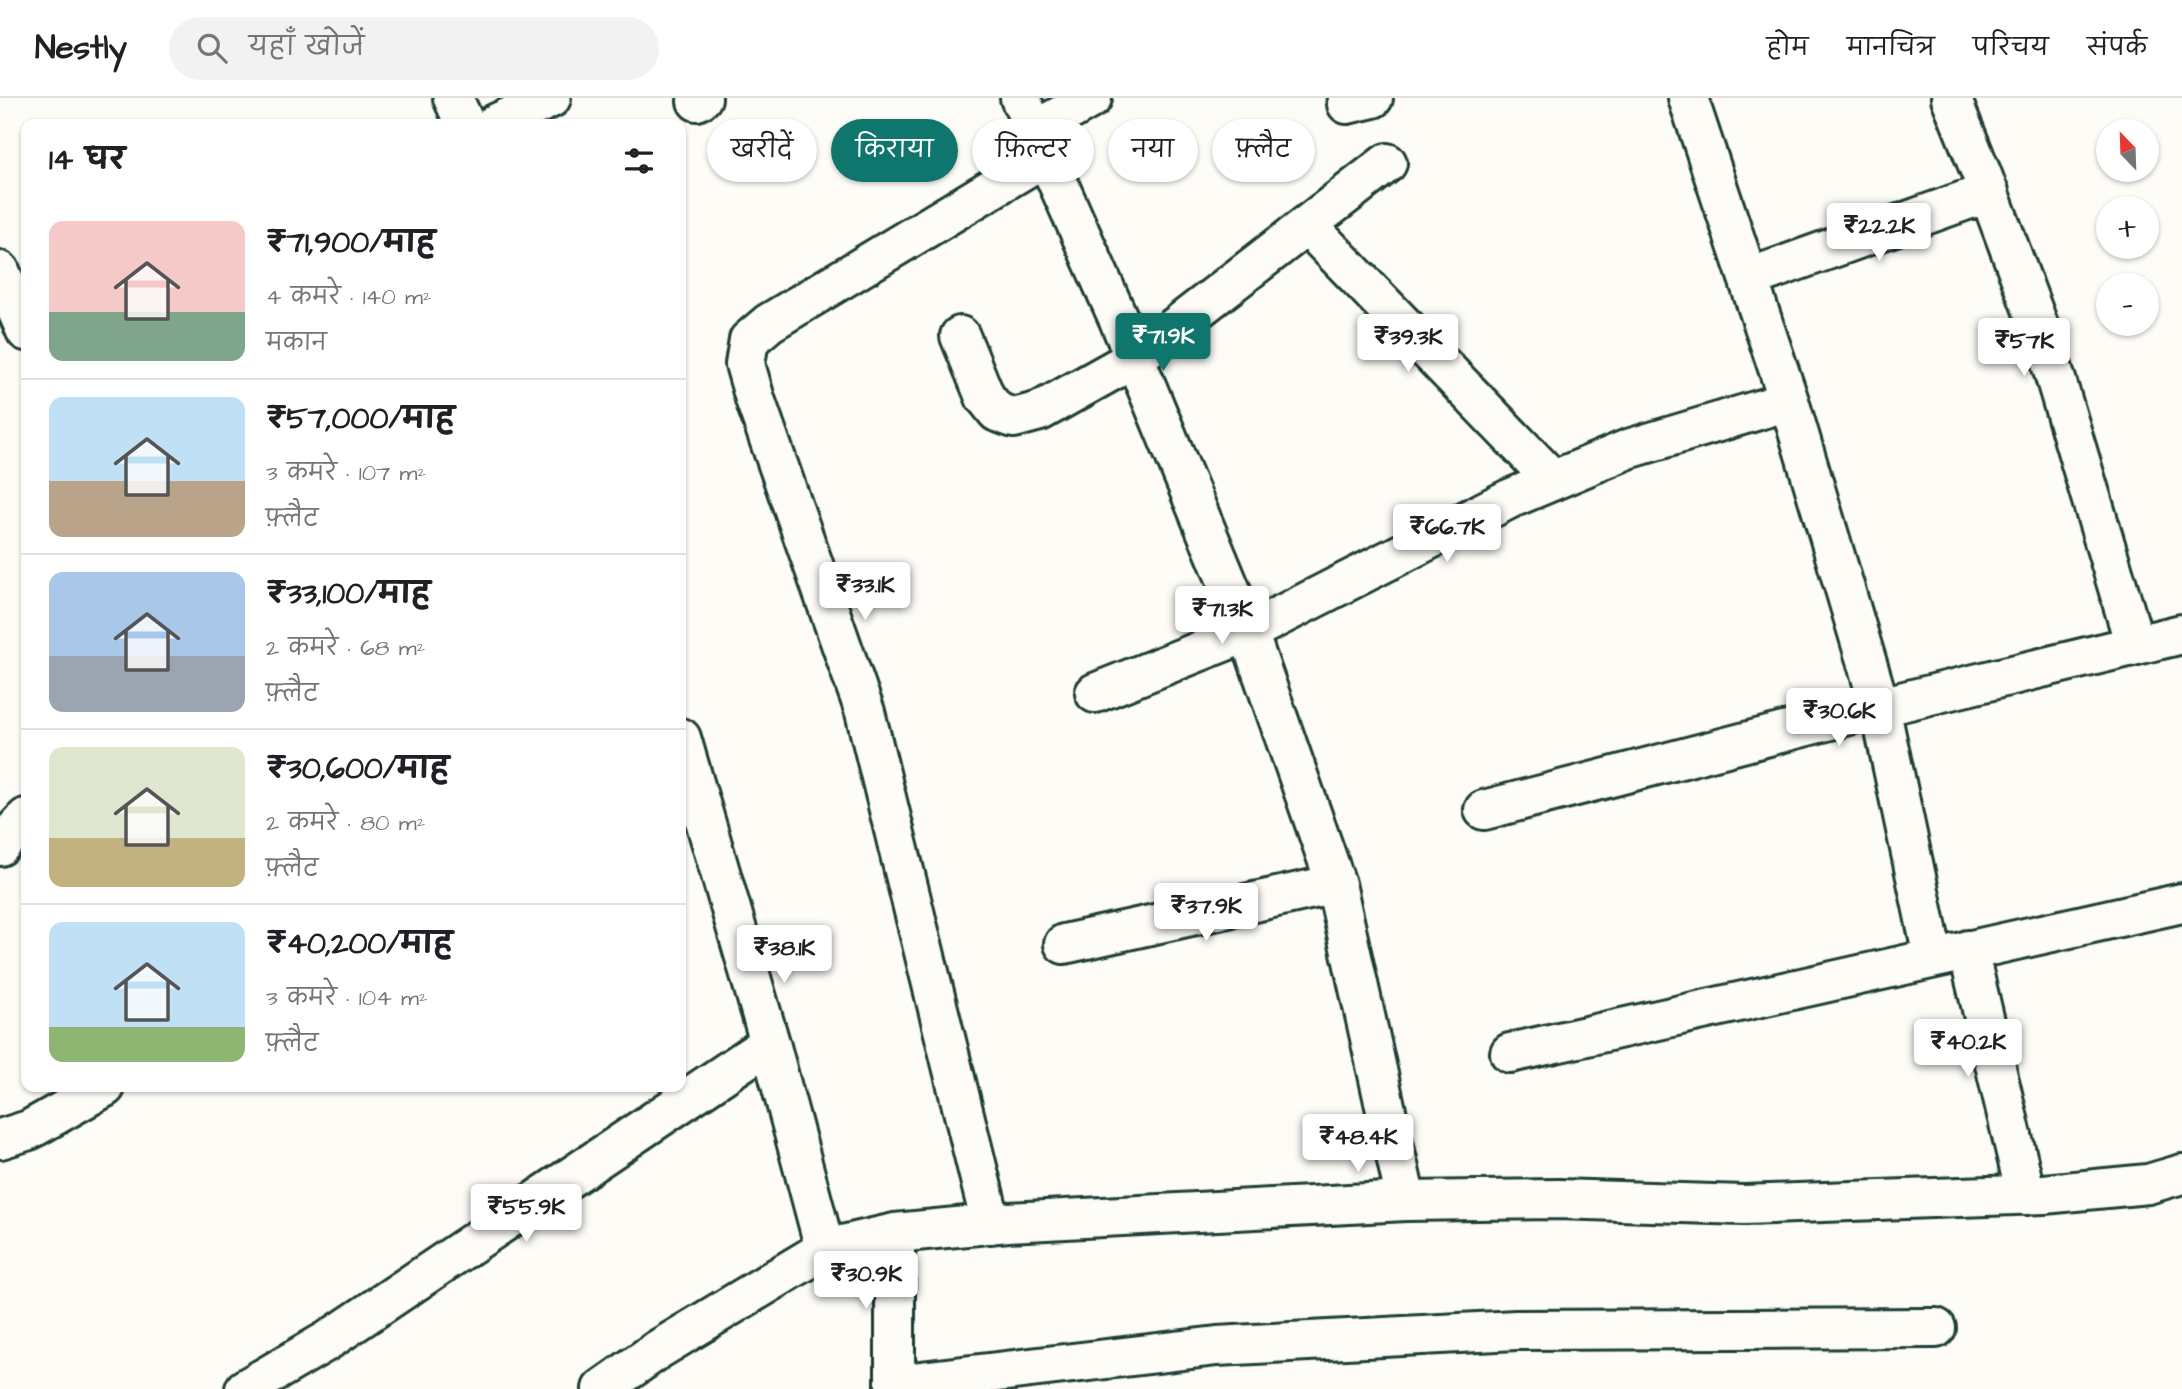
<!DOCTYPE html>
<html lang="hi">
<meta charset="utf-8">
<style>
body{margin:0;font-family:"Architects Daughter","Playpen Sans Deva",sans-serif;background:#f2f2f2;color:#202124;height:100vh;display:flex;flex-direction:column;font-size:26px;white-space:nowrap}
*{box-sizing:border-box;margin:0}
p{font-size:23px;color:#757577}
.icon{flex:none;width:38px;height:38px;fill:none;stroke:currentColor;stroke-width:2;stroke-linecap:round;stroke-linejoin:round}
.map{position:relative;flex:1;overflow:hidden}
.side{position:absolute;left:21px;top:21px;width:665px;height:973px;display:flex;flex-direction:column;background:#fff;border-radius:14px;box-shadow:0 2px 5px #0004}
.side>*{flex:none}
.banner{position:absolute;left:707px;top:21px;width:665px;height:63px;display:flex;gap:14px}
.needle{width:46px;rotate:337deg}
.buttons{position:absolute;left:2096px;top:21px;display:grid;gap:14px}
.buttons a{display:grid;place-items:center;width:63px;height:63px;border-radius:50%;background:#fff;box-shadow:0 2px 5px #0004;font-size:35px}
.price{position:absolute;translate:-50% -60px;padding:0 16px;border-radius:7px;background:#fff;color:#222;font-size:23px;line-height:46px;filter:drop-shadow(0 2px 4px #0008)}
.price::after{content:'';position:absolute;left:50%;top:42px;width:21px;height:16px;margin-left:-10px;background:inherit;clip-path:polygon(0 0,100% 0,50% 100%)}
.price.on{background:#0f766e;color:#fff}
ul{padding:0;list-style:none}
li{display:flex;align-items:center;gap:21px;height:175px;padding:0 28px}
li+li{border-top:2px solid #e0e0e0}
li span{display:grid;place-items:center;flex:none;width:196px;height:140px;border-radius:14px;color:#555}
li>.icon{margin-inline-start:auto}
span .icon{width:84px;height:84px;fill:#fffc;stroke-width:1}
li b{font-size:30px}
h2{display:flex;justify-content:space-between;align-items:center;height:84px;padding:0 28px;font-size:30px}
.tag{padding:0 24px;border-radius:32px;background:#fff;box-shadow:0 2px 5px #0004;font-size:24px;line-height:63px}
.tag.on{background:#0f766e;color:#fff}
header{display:flex;align-items:center;gap:42px;box-sizing:border-box;height:98px;padding:0 35px;background:#fff;border-bottom:2px solid #e0e0e0}
header strong{font-size:33px}
nav{display:flex;gap:38px;margin-inline-start:auto;font-size:24px}
.search{width:490px;height:63px;background:#f2f2f2;display:flex;align-items:center;gap:18px;box-sizing:border-box;padding:0 24px;border-radius:38px;color:#757577;font-size:26px}
.map>svg:first-child{display:block}
.lines{fill:none;stroke-linecap:round;stroke-linejoin:round}
.minor-casing{stroke:#1f3d34;stroke-width:44}
.minor{stroke:#fdfcf7;stroke-width:38}
</style>
<header>
<strong>Nestly</strong>
<div class="search"><svg class="icon" aria-label="search" viewBox="0 0 24 24"><circle cx="10" cy="10" r="6"/><path d="M15 15l6 6"/></svg>यहाँ खोजें</div>
<nav><a>होम</a><a>मानचित्र</a><a>परिचय</a><a>संपर्क</a></nav>
</header>
<div class="map">
<svg width="2182" height="1291" viewBox="0 0 2182 1291">
<rect width="100%" height="100%" fill="#fdfcf7"/>
<filter id="ink" filterUnits="userSpaceOnUse"><feTurbulence type="fractalNoise" baseFrequency=".0143" numOctaves="2"/><feDisplacementMap in="SourceGraphic" scale="14" xChannelSelector="R" yChannelSelector="G"/><feConvolveMatrix kernelMatrix="1 2 1 2 8 2 1 2 1" color-interpolation-filters="sRGB"/></filter>
<g filter="url(#ink)">
<g class="lines">
<!-- minor casing -->
<g class="minor-casing">
<path id="minor" d="M 453,0 L 465,26
M 1020,0 L 1119,222 L 1248,534 L 1336,786 L 1406,1103
M 1688,0 L 1789,303 L 1880,609 L 1933,859
M 1951,0 L 1982,77 L 2045,245 L 2135,547
M 697,3 L 702,0
M 1347,6 L 1373,0
M 495,26 L 551,0
M 1034,33 L 1092,0
M 1307,127 L 1553,382
M 0,173 L 26,233
M 1749,180 L 1989,94
M 960,238 L 985,299 L 997,314 L 1014,320 L 1040,313 L 1135,260 L 1387,65
M 1095,595 L 1248,534 L 1509,401 L 1628,351 L 1789,303
M 681,640 L 770,945 L 825,1151
M 1484,712 L 1880,609 L 2182,536
M 0,748 L 26,720
M 1064,846 L 1336,786
M 1968,852 L 2026,1097
M 1510,955 L 2182,805
M 0,1041 L 29,1032 L 105,989
M 991,1126 L 865,614 L 755,301 L 745,266 L 749,242 L 769,225 L 1046,58
M 895,1286 L 1217,1248 L 1516,1232 L 1936,1230
M 245,1291 L 327,1243 L 770,945
M 602,1291 L 659,1251 L 825,1151 L 895,1135 L 1008,1124 L 1406,1103 L 1558,1101 L 1744,1107 L 2044,1096 L 2148,1086 L 2182,1076
M 895,1291 L 895,1135"/>
</g>
<!-- minor -->
<use href="#minor" class="minor"/>
</g>
</g>
</svg>
<div class="buttons">
<a><svg class="needle" viewBox="-14 -14 28 28"><path d="M0-13l5 13h-10z" fill="#e53935"/><path d="M0 13l5-13h-10z" fill="#757577"/></svg></a>
<a>+</a>
<a>−</a>
</div>
<b class="price" style="left:1879px;top:165px">₹22.2K</b>
<b class="price on" style="left:1163px;top:275px">₹71.9K</b>
<b class="price" style="left:1408px;top:276px">₹39.3K</b>
<b class="price" style="left:2024px;top:280px">₹57K</b>
<b class="price" style="left:1447px;top:466px">₹66.7K</b>
<b class="price" style="left:865px;top:524px">₹33.1K</b>
<b class="price" style="left:1222px;top:548px">₹71.3K</b>
<b class="price" style="left:1839px;top:650px">₹30.6K</b>
<b class="price" style="left:1206px;top:845px">₹37.9K</b>
<b class="price" style="left:784px;top:887px">₹38.1K</b>
<b class="price" style="left:1968px;top:981px">₹40.2K</b>
<b class="price" style="left:1358px;top:1076px">₹48.4K</b>
<b class="price" style="left:526px;top:1146px">₹55.9K</b>
<b class="price" style="left:866px;top:1213px">₹30.9K</b>
<div class="banner">
<a class="tag">खरीदें</a>
<a class="tag on">किराया</a>
<a class="tag">फ़िल्टर</a>
<a class="tag">नया</a>
<a class="tag">फ़्लैट</a>
</div>
<section class="side">
<h2>14 घर<svg class="icon" aria-label="filters" viewBox="0 0 24 24"><path d="M4 7h16M4 17h16"/><circle cx="9" cy="7" r="2"/><circle cx="15" cy="17" r="2"/></svg></h2>
<ul>
<li><span style="background:linear-gradient(#f6c9c9 65%,#7fa58c 0)"><svg class="icon" aria-label="home" viewBox="0 0 24 24"><path d="M3 11l9-7 9 7M6 9v11h12V9"/></svg></span><div><b>₹71,900/माह</b><p>4 कमरे · 140 m²</p><p>मकान</p></div></li>
<li><span style="background:linear-gradient(#bfe0f5 60%,#b9a48a 0)"><svg class="icon" aria-label="home" viewBox="0 0 24 24"><path d="M3 11l9-7 9 7M6 9v11h12V9"/></svg></span><div><b>₹57,000/माह</b><p>3 कमरे · 107 m²</p><p>फ़्लैट</p></div></li>
<li><span style="background:linear-gradient(#a9c7e8 60%,#9aa5b1 0)"><svg class="icon" aria-label="home" viewBox="0 0 24 24"><path d="M3 11l9-7 9 7M6 9v11h12V9"/></svg></span><div><b>₹33,100/माह</b><p>2 कमरे · 68 m²</p><p>फ़्लैट</p></div></li>
<li><span style="background:linear-gradient(#dfe7d0 65%,#c2b280 0)"><svg class="icon" aria-label="home" viewBox="0 0 24 24"><path d="M3 11l9-7 9 7M6 9v11h12V9"/></svg></span><div><b>₹30,600/माह</b><p>2 कमरे · 80 m²</p><p>फ़्लैट</p></div></li>
<li><span style="background:linear-gradient(#bfe0f5 75%,#8fb573 0)"><svg class="icon" aria-label="home" viewBox="0 0 24 24"><path d="M3 11l9-7 9 7M6 9v11h12V9"/></svg></span><div><b>₹40,200/माह</b><p>3 कमरे · 104 m²</p><p>फ़्लैट</p></div></li>
</ul>
</section>
</div>
